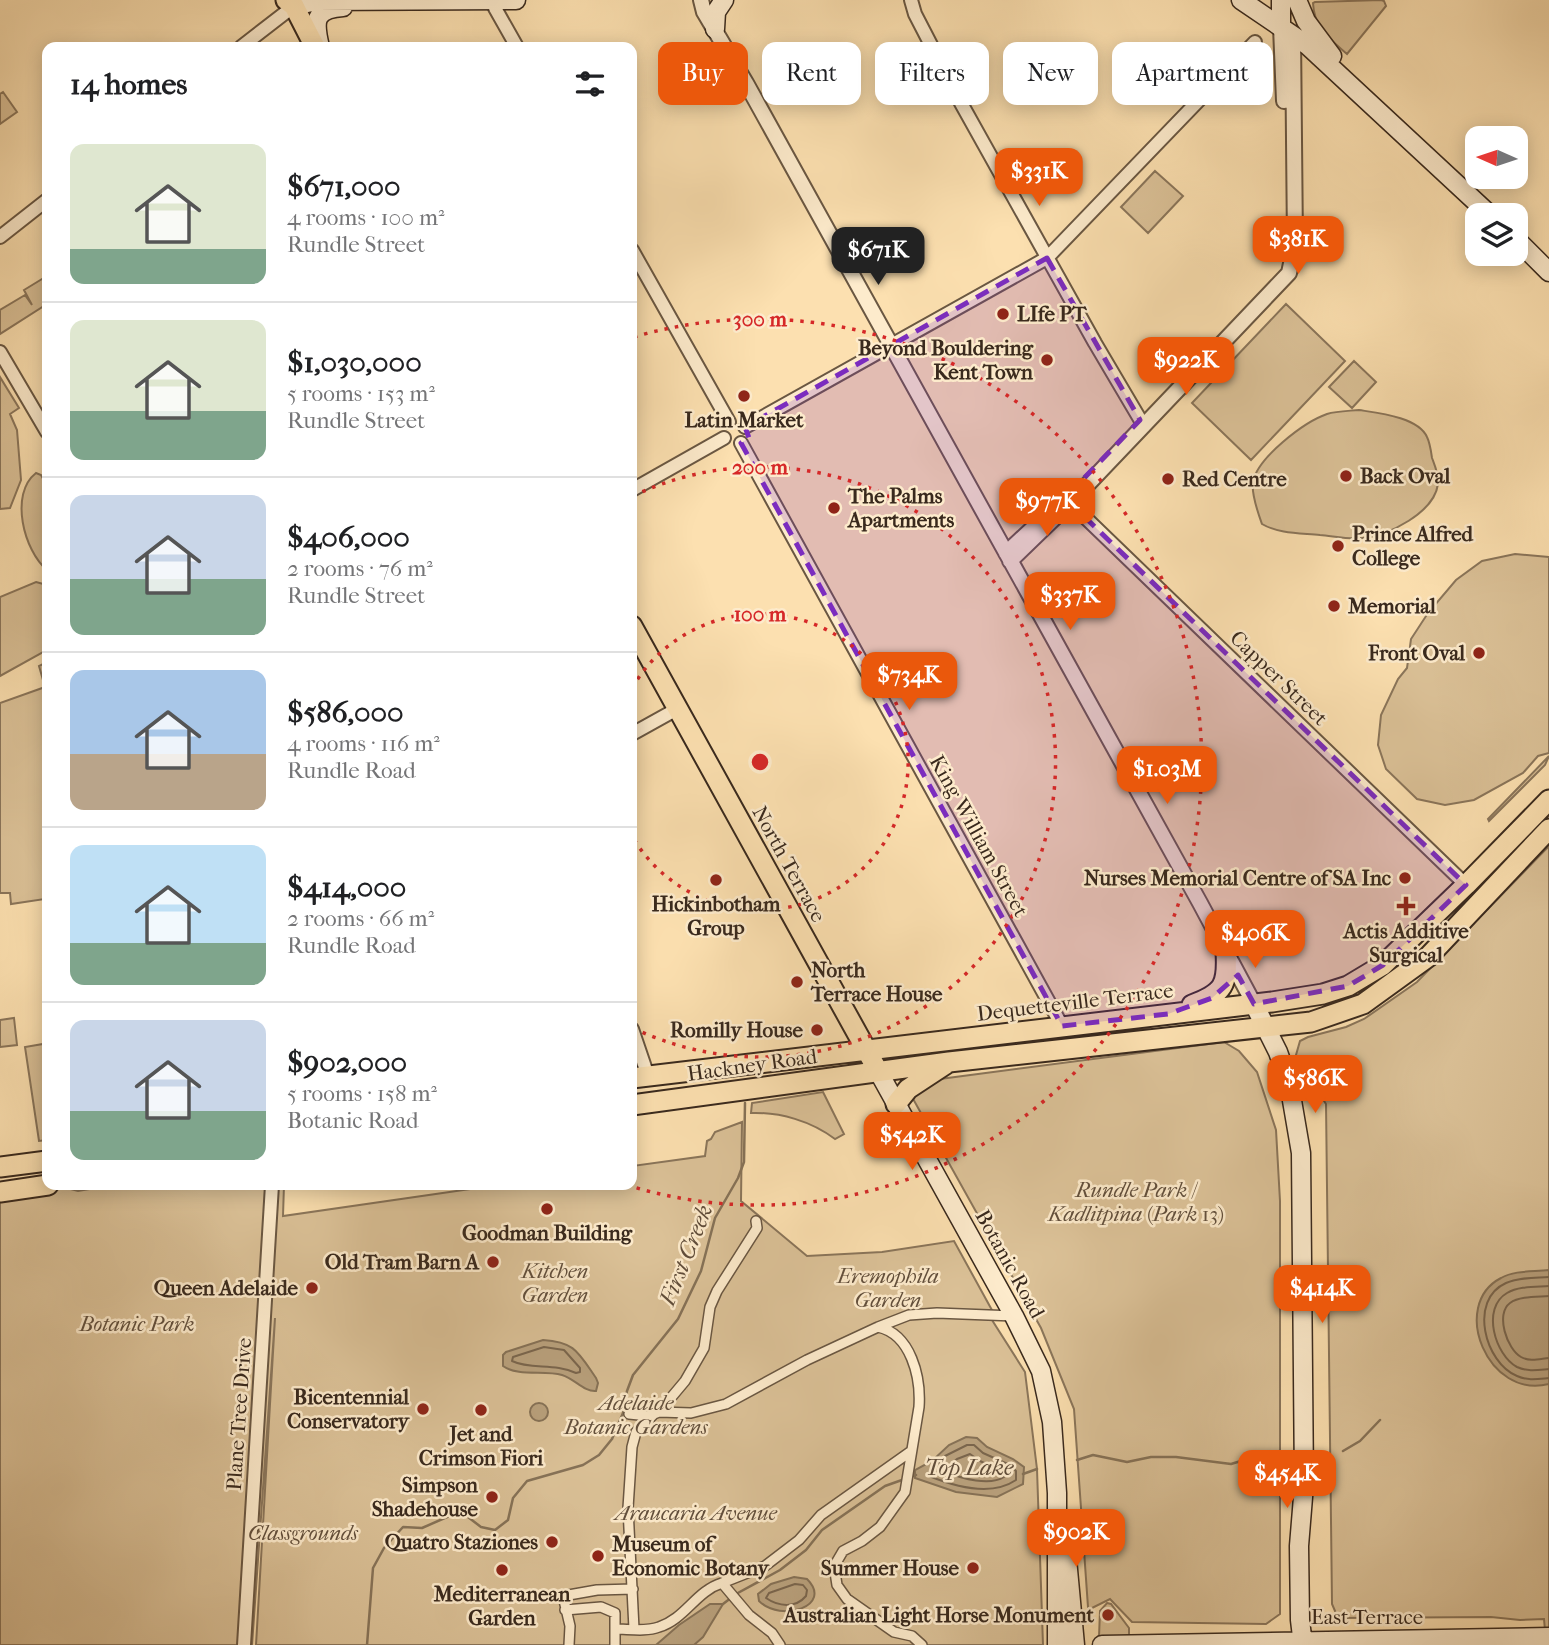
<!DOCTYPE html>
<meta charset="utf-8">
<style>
body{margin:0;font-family:"IM FELL French Canon",serif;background:#f6f6f6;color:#202124;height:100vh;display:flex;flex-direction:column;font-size:26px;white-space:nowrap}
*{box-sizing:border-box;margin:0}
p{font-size:23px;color:#757577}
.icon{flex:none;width:38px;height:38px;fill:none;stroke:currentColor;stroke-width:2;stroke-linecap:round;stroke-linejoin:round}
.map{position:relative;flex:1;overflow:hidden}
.sheet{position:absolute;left:42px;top:42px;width:595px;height:1148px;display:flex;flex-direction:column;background:#fff;border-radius:14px;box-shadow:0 4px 18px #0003}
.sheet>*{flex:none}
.top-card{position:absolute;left:658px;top:42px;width:665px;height:63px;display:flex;gap:14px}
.needle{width:46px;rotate:273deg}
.buttons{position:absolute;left:1465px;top:126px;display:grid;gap:14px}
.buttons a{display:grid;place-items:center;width:63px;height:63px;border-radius:14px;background:#fff;box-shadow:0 4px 18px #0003;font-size:35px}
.price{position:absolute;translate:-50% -60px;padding:0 16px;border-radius:14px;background:#ea580c;color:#fff;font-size:23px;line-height:46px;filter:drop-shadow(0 2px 4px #0008)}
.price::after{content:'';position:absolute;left:50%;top:42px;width:21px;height:16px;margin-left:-10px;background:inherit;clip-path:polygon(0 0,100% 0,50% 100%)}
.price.current{background:#222;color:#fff}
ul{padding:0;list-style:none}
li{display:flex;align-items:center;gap:21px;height:175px;padding:0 28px}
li+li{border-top:2px solid #e0e0e0}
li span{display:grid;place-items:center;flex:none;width:196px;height:140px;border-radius:14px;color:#555}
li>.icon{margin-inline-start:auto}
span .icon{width:84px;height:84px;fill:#fffc;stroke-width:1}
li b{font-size:30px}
h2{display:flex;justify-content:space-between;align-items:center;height:84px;padding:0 28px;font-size:30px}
.pill{padding:0 24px;border-radius:14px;background:#fff;box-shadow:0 4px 18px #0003;font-size:24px;line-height:63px}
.pill.current{background:#ea580c;color:#fff}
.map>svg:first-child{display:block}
.green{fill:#dbc197;stroke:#8a755a;stroke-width:2}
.water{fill:#baa27e;stroke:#867257;stroke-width:2}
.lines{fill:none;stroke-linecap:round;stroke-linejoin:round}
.shore{stroke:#7a664e;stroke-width:2}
.stream{stroke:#867257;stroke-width:2.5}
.pedestrian-casing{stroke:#6a5742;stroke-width:12}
.minor-casing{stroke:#6a5742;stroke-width:16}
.tertiary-casing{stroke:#6a5742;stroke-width:18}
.secondary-casing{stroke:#39291d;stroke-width:21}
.primary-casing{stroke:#39291d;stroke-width:23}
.trunk-casing{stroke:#39291d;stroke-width:23}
.pedestrian{stroke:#fdebcc;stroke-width:9}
.minor{stroke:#fdebcc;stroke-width:12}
.tertiary{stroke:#fdebcc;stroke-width:14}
.secondary{stroke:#fdebcc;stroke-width:18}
.primary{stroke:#fce0b0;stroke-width:19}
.trunk{stroke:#fce0b0;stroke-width:19}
.marked{fill:#7b2cbf;fill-opacity:0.2;stroke:#7b2cbf;stroke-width:5;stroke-dasharray:14 9;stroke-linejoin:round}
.ring{fill:none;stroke:#d62828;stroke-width:3.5;stroke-dasharray:3.5 7}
.poi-dot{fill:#8f2418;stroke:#fdebcc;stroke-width:2.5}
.labels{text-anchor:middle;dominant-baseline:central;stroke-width:5;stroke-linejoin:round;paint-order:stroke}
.poi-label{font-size:21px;font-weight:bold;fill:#39291d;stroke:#fdebcc;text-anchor:end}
.street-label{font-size:21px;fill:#39291d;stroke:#fdebcc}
.park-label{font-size:21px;font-style:italic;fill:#624f3c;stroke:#fdebcc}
.water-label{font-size:23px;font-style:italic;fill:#604d3a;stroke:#fdebcc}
.centre{fill:#d62828;stroke:#fdebcc;stroke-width:3.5}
.ring-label{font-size:21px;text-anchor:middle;font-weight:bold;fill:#d62828;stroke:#fdebcc;stroke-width:5;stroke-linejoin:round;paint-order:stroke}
</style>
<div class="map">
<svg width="1549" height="1645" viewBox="0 0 1549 1645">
<rect width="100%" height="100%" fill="#fce0b0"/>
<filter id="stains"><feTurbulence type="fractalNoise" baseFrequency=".00286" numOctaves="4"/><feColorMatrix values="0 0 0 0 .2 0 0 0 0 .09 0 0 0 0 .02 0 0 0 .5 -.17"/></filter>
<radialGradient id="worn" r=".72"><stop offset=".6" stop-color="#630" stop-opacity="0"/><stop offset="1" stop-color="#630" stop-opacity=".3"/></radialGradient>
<!-- green -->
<path class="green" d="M 1381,0 L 1384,1 L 1386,6 L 1347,54 C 1330,39 1314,28 1313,3 L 1315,2 Z
M 3,92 L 17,112 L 0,124 L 0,94 Z
M 1155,171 L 1183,196 L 1148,233 L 1121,207 Z
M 47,276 L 47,304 L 0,334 L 0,310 L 25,295 L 32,305 L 24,290 Z
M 1286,304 L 1345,361 L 1251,460 L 1192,403 Z
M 1354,361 L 1376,382 L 1352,408 L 1329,387 Z
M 0,377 L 19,408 L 10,414 L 17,430 L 21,480 L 10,508 L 0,509 Z
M 1359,410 C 1378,413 1418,417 1427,437 C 1430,443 1431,451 1432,458 C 1435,466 1439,475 1438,484 C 1434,513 1389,535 1363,538 C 1349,540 1333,536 1320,535 C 1301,533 1279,534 1262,524 C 1258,513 1251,494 1253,482 C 1257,458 1304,422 1327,414 C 1336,411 1348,411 1359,410 Z
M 36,473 L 41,475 L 47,486 L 47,570 C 24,551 9,494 36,473 Z
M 1515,554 L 1549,557 L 1549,753 L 1538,756 L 1523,773 L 1474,800 L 1445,805 L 1417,799 L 1386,769 L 1378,745 L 1381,715 L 1398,679 L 1407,668 L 1411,639 L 1428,613 L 1456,580 L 1482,561 Z
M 36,582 L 47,585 L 47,650 L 0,676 L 0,597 Z
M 47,662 L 47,889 L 44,890 L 45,899 L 11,904 L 10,893 L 0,893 L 0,703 L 45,687 L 39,666 Z
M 1549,756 L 1545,765 L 1489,821 L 1488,819 Z
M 1549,846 L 1549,1630 L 1545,1630 L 1544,1619 L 1520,1620 L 1491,1617 L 1338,1618 L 1332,1604 L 1326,1104 L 1315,1087 L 1304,1080 L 1296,1055 L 1300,1041 L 1308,1037 L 1346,1027 L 1364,1019 L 1417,982 Z
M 14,1018 L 17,1045 L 0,1047 L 0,1020 Z
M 1224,1042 L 1239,1051 L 1257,1072 L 1276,1130 L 1280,1201 L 1280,1614 L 1266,1624 L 1132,1622 L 1110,1599 L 1090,1609 L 1088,1607 L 1074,1409 L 1041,1328 L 912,1097 L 927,1085 L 940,1079 Z
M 43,1044 L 47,1072 L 47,1140 L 39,1141 L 25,1047 Z
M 823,1092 L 844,1134 L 835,1139 C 811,1121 780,1112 751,1113 L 752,1103 Z
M 742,1122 L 741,1201 L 807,1256 L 882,1252 L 954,1241 L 993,1312 L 992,1320 L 1025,1372 L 1037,1469 L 1043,1645 L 256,1645 L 275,1318 L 252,1645 L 0,1645 L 0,1197 L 67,1188 L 78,1191 L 113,1185 L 284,1185 L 283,1216 L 498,1185 L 632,1185 L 632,1166 L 705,1156 L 707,1141 L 711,1139 L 715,1132 Z
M 1107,1603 L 1111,1604 L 1129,1628 L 1129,1637 L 1099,1637 L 1100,1611 Z"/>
<!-- water -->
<path class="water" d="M 1549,1270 L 1549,1384 C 1488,1400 1449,1305 1501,1278 C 1515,1270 1533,1272 1549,1270 Z
M 543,1340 C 575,1342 578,1352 596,1378 L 598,1383 L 596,1391 C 584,1392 575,1379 562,1375 C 544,1370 518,1377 503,1366 L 503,1355 L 506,1352 Z
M530 1412a9 9 0 1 1 18 0a9 9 0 1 1-18 0Z
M 966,1437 L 977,1438 L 987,1447 L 1013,1459 L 1024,1467 L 1023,1484 L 997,1497 L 956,1492 L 915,1478 L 915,1470 L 932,1461 L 949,1445 Z
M 794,1577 L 807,1579 C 834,1606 781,1623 759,1601 L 758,1594 L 771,1584 Z
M 710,1604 L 723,1604 L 703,1637 L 694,1645 L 656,1645 L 679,1625 Z"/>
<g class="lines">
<!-- shore -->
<path class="shore" d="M 1549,1277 C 1535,1278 1519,1277 1506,1283 C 1468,1300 1485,1363 1517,1376 C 1528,1381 1538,1379 1549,1378
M 1549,1286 C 1535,1287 1519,1286 1507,1293 C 1481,1308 1495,1355 1517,1367 C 1528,1372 1538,1370 1549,1369
M 1549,1296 C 1537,1297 1520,1296 1510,1303 C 1495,1314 1507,1349 1521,1357 C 1530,1362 1539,1359 1549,1358
M 544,1347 L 564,1350 L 580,1368 L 580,1372 L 576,1373 C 554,1363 531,1370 512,1361 L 513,1357 Z
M 967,1445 L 974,1445 L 983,1453 L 1010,1465 L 1016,1471 L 1016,1480 C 991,1497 956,1487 929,1476 L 929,1472 L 945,1456 Z
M 970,1454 L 980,1461 L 1003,1472 L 1004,1477 C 990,1486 962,1479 947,1472 L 946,1469 L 957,1459 Z
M 795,1584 L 803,1585 L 807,1590 L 806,1596 C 796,1608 779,1607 766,1598 L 769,1593 Z"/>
<!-- stream -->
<path class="stream" d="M 1343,1451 L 1360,1441 L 1380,1420
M 1077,1460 L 1093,1455 L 1127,1462 L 1151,1457 L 1176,1457 L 1231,1464 L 1264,1454
M 1023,1474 L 1037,1469
M 723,1604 L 736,1594 L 780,1570 L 806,1550 L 822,1530 L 885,1486 L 916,1475
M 367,1645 L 373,1568 L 384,1548 L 403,1527 L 422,1528 L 454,1514 L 464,1514 L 481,1527 L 495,1530 L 508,1520 L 513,1498 L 527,1481 L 583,1465 L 599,1455 L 612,1439 L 623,1413 L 627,1391 L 633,1375 L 678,1319 L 701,1271 L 715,1218 L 738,1178 L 744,1162 L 745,1103"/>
<!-- pedestrian casing -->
<g class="pedestrian-casing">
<path id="pedestrian" d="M 878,1327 C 911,1334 921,1377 919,1407 L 905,1492 L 880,1527 L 862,1541 L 843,1551 L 836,1563 L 835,1572 L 837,1585 L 847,1599 L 894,1632 L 912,1636 L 922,1645
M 659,1412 L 691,1413 L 726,1404 L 807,1360 L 878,1327 L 909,1315 L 937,1313 L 1014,1316
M 629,1414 L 649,1416 L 659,1412 L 685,1381 L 704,1348 L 710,1307 L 717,1291 L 757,1228 L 756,1221
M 565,1610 L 601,1607 L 615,1613 L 615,1629 C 629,1629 646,1632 659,1627 C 685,1619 696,1591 722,1583
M 634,1629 L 628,1508 L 632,1447 L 636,1432 L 653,1415
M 569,1645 L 570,1626 L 563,1596 L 597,1590 L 633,1589
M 615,1645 L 615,1629
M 780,1645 L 772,1633 L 749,1615 L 722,1583 L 765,1566 L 799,1540 L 821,1515 L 910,1452"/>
</g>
<!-- minor casing -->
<g class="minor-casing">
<path id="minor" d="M 911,0 L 915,14 L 961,103 L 1095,343 L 1144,426
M 494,1 L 495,8 L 517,47
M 241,47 L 294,6
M 0,237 L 47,200
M 632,250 L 729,422
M 0,352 L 47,432
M 745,427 L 1047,258 L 1255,42
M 741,443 L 1062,1026
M 632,490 L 724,438
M 1065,498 L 1466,885
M 632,734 L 677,709
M 632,1029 L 648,1076
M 244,1645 L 272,1185"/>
</g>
<!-- tertiary casing -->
<g class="tertiary-casing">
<path id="tertiary" d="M 701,0 L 704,12 L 746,83 L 1200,903 L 1254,1004
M 1281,27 L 1284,101
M 1006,553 L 1035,526
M 1010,561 L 1070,503 L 1289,273 L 1295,244 L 1293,35"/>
</g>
<!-- secondary casing -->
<g class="secondary-casing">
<path id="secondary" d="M 1241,0 L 1307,45 L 1490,215
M 1281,0 L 1281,27
M 1297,0 L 1306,21 L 1332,56
M 294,6 L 316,1 L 516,0
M 715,29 L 716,12 L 724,0
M 320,47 C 314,22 313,9 343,7
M 1516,239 L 1549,272
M 1254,1004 L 1278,1052 L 1289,1083 L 1301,1153 L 1304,1485 L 1299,1546 L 1300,1620 L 1303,1645
M 878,1071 L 1014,1316 L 1041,1371 L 1052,1422 L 1057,1493 L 1057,1645
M 1066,1548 L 1075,1645
M 1102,1645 L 1549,1637"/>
</g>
<!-- primary casing -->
<g class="primary-casing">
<path id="primary" d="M 286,0 L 294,6 L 315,47
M 632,626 L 878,1071"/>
</g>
<!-- trunk casing -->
<g class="trunk-casing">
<path id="trunk" d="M 1192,1005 C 1224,993 1228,985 1226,952
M 632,1078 L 1272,1002 L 1323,994 L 1348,986 L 1383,965 L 1466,885 L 1549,800
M 896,1104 L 908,1089 L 946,1064
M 632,1105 L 949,1062 L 1311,1022 L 1363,1004 L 1428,957 L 1549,829
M 0,1167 L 47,1161
M 0,1192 L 48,1185"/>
</g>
<!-- pedestrian -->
<use href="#pedestrian" class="pedestrian"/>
<!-- minor -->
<use href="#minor" class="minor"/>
<!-- tertiary -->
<use href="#tertiary" class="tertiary"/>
<!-- secondary -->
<use href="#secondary" class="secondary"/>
<!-- primary -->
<use href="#primary" class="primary"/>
<!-- trunk -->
<use href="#trunk" class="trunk"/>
</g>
<!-- marked area -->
<path class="marked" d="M 1047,258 L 1140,420 L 1065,498 L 1466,885 L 1383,965 L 1348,986 L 1254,1004 L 1238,975 L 1212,998 L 1168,1014 L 1062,1026 L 741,443 L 749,438 L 745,427 Z"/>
<!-- distance rings -->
<g class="ring">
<path d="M632 688A148 148 0 1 1 632 836"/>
<path d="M633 496A295 295 0 1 1 633 1028"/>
<path d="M634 337A443 443 0 1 1 630 1186"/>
</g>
<!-- markers -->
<g class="poi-dot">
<circle cx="1003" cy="314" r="7"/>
<circle cx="1047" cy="360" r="7"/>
<circle cx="744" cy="396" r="7"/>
<circle cx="1346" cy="476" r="7"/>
<circle cx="1168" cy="479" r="7"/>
<circle cx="834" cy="508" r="7"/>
<circle cx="1338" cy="546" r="7"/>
<circle cx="1334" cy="606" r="7"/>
<circle cx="1479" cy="653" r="7"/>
<circle cx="1405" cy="878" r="7"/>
<circle cx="716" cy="880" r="7"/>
<path d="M1402.5 895.5h7v7h7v7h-7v7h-7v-7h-7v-7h7z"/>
<circle cx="797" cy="982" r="7"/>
<circle cx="817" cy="1030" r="7"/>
<circle cx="547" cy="1209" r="7"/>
<circle cx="493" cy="1262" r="7"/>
<circle cx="312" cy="1288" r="7"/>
<circle cx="423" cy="1409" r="7"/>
<circle cx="481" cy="1410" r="7"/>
<circle cx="492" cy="1497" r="7"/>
<circle cx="552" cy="1542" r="7"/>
<circle cx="598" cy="1556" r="7"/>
<circle cx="973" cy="1568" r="7"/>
<circle cx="502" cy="1570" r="7"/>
<circle cx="1108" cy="1615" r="7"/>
</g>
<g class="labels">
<!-- poi labels -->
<g class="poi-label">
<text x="1017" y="314" text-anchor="start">LIfe PT</text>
<text x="1033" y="348">Beyond Bouldering<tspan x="1033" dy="24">Kent Town</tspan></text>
<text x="744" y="420" text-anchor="middle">Latin Market</text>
<text x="1360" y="476" text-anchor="start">Back Oval</text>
<text x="1182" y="479" text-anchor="start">Red Centre</text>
<text x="848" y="496" text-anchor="start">The Palms<tspan x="848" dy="24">Apartments</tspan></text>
<text x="1352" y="534" text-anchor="start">Prince Alfred<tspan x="1352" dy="24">College</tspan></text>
<text x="1348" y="606" text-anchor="start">Memorial</text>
<text x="1465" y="653">Front Oval</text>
<text x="1391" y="878">Nurses Memorial Centre of SA Inc</text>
<text x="716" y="904" text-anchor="middle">Hickinbotham<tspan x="716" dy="24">Group</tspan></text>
<text x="1406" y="931" text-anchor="middle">Actis Additive<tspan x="1406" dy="24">Surgical</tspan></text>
<text x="811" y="970" text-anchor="start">North<tspan x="811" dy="24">Terrace House</tspan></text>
<text x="803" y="1030">Romilly House</text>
<text x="547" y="1233" text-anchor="middle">Goodman Building</text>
<text x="479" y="1262">Old Tram Barn A</text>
<text x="298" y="1288">Queen Adelaide</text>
<text x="409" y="1397">Bicentennial<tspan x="409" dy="24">Conservatory</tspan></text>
<text x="481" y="1434" text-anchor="middle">Jet and<tspan x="481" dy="24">Crimson Fiori</tspan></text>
<text x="478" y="1485">Simpson<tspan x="478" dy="24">Shadehouse</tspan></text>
<text x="538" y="1542">Quatro Staziones</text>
<text x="612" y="1544" text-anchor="start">Museum of<tspan x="612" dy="24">Economic Botany</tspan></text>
<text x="959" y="1568">Summer House</text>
<text x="502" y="1594" text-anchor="middle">Mediterranean<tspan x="502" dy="24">Garden</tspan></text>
<text x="1094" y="1615">Australian Light Horse Monument</text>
</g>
<!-- street labels -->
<g class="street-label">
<text transform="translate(1279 678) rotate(44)">Capper Street</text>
<text transform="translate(979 836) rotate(61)">King William Street</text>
<text transform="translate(789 864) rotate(61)">North Terrace</text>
<text transform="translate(1075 1002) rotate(-7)">Dequetteville Terrace</text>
<text transform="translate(752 1065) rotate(-8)">Hackney Road</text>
<text transform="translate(1010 1264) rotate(61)">Botanic Road</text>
<text transform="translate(239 1414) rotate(-86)">Plane Tree Drive</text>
<text x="1367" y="1617">East Terrace</text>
</g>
<!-- park labels -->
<g class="park-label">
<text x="1136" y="1190">Rundle Park /<tspan x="1136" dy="24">Kadlitpina (Park 13)</tspan></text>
<text x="555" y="1271">Kitchen<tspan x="555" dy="24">Garden</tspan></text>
<text x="888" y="1276">Eremophila<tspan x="888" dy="24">Garden</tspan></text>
<text x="137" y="1324">Botanic Park</text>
<text x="636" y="1403">Adelaide<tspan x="636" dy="24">Botanic Gardens</tspan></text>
<text x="696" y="1513">Araucaria Avenue</text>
<text x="303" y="1533">Classgrounds</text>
</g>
<!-- water labels -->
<g class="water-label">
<text transform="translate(686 1255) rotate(-68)">First Creek</text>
<text x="969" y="1467">Top Lake</text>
</g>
</g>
<circle cx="760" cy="762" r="10" class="centre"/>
<g class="ring-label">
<text x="760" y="326">300 m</text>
<text x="760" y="474">200 m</text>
<text x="760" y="621">100 m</text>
</g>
<rect width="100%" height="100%" filter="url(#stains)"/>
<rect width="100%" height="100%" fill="url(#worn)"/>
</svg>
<div class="buttons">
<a><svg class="needle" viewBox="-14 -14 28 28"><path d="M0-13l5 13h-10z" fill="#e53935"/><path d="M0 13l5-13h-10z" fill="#757577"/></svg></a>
<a><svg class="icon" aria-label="layers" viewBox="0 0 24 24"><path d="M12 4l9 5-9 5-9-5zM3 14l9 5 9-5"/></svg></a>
</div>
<b class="price" style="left:1039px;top:208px">$331K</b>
<b class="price" style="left:1298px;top:276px">$381K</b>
<b class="price current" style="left:878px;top:287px">$671K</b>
<b class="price" style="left:1186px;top:397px">$922K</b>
<b class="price" style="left:1047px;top:538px">$977K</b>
<b class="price" style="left:1070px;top:632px">$337K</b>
<b class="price" style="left:909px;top:712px">$734K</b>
<b class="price" style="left:1167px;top:806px">$1.03M</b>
<b class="price" style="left:1255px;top:970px">$406K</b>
<b class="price" style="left:1315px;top:1115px">$586K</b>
<b class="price" style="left:912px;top:1172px">$542K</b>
<b class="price" style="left:1322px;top:1325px">$414K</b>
<b class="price" style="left:1287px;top:1510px">$454K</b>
<b class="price" style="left:1076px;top:1569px">$902K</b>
<div class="top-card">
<a class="pill current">Buy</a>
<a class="pill">Rent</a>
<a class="pill">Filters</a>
<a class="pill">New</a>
<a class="pill">Apartment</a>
</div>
<section class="sheet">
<h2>14 homes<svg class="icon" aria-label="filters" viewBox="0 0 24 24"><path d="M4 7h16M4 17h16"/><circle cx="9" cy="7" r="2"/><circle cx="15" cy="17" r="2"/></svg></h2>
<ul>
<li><span style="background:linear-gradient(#dfe7d0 75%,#7fa58c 0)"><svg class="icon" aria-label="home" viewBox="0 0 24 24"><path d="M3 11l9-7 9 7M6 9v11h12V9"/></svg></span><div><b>$671,000</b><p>4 rooms · 100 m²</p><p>Rundle Street</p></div></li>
<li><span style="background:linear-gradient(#dfe7d0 65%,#7fa58c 0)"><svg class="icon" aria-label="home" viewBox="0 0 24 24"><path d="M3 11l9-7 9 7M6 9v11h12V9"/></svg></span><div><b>$1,030,000</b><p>5 rooms · 153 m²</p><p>Rundle Street</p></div></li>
<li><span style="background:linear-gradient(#c9d6e8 60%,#7fa58c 0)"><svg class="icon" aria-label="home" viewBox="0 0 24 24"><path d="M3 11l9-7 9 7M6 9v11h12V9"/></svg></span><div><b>$406,000</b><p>2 rooms · 76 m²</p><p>Rundle Street</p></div></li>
<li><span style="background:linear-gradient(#a9c7e8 60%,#b9a48a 0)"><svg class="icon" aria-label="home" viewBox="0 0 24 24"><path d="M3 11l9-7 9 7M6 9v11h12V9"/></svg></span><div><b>$586,000</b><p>4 rooms · 116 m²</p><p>Rundle Road</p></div></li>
<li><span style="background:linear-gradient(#bfe0f5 70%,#7fa58c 0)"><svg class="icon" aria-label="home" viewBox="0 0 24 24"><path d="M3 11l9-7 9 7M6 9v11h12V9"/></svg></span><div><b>$414,000</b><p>2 rooms · 66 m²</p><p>Rundle Road</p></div></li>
<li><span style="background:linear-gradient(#c9d6e8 65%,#7fa58c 0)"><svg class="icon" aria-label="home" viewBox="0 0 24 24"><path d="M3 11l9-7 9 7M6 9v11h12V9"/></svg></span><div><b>$902,000</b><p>5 rooms · 158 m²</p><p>Botanic Road</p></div></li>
</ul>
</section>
</div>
